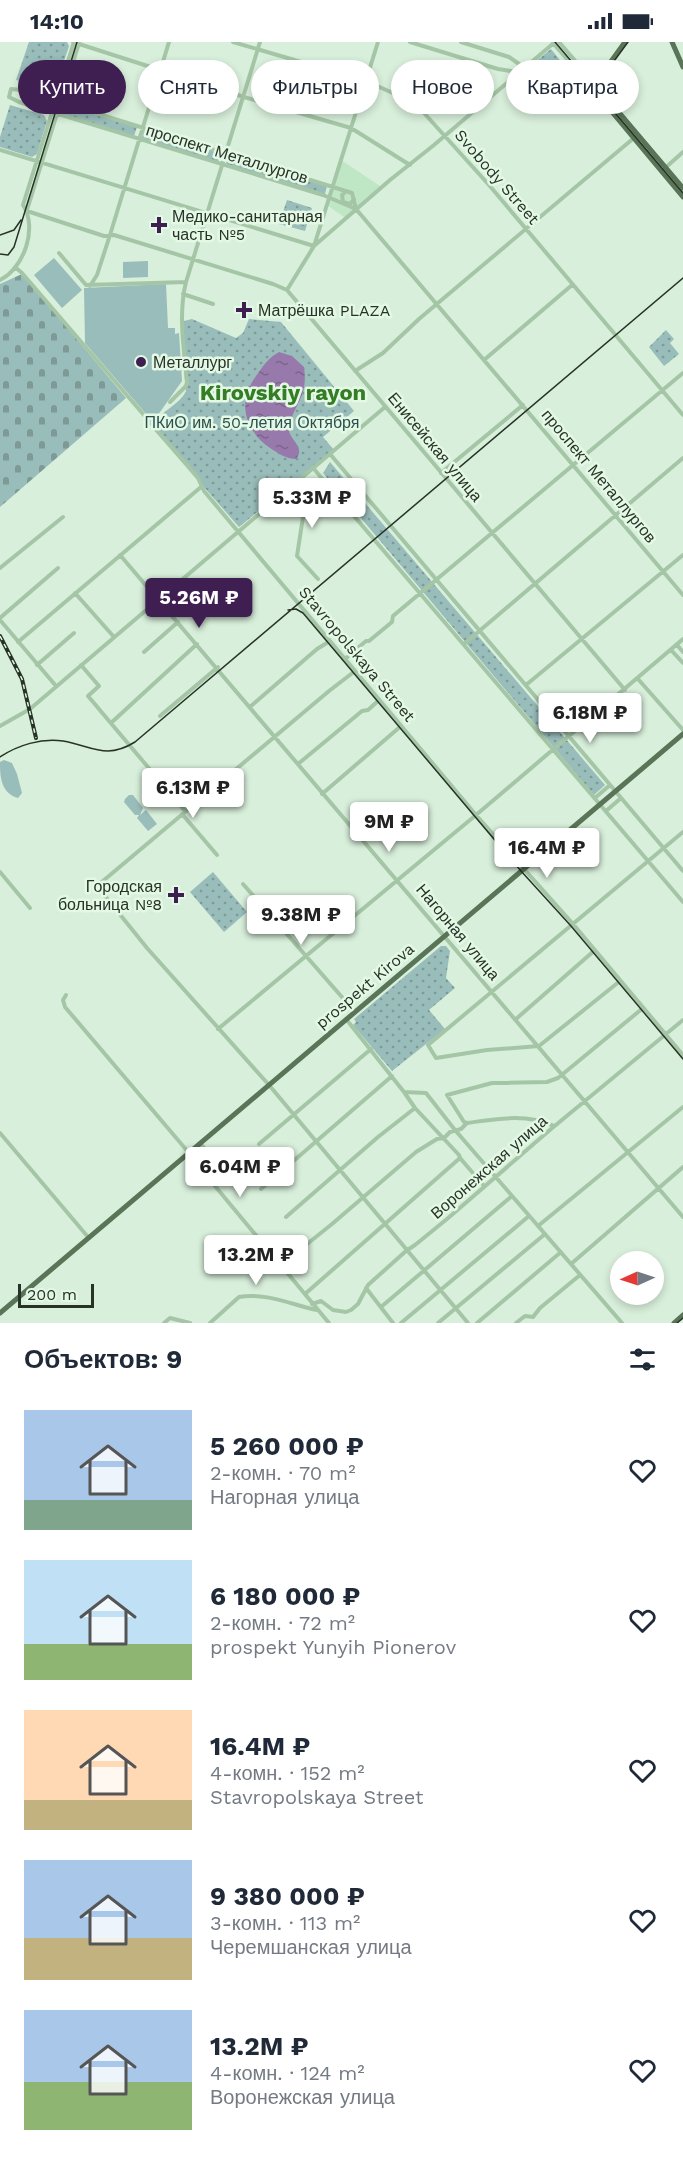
<!DOCTYPE html>
<html lang="ru">
<meta charset="utf-8">
<style>
body{margin:0;font-family:"Work Sans",sans-serif;background:#f2f2f3;color:#1f2937;height:100vh;display:flex;flex-direction:column;font-size:22px;white-space:nowrap}
*{box-sizing:border-box;margin:0}
p{font-size:20px;color:#747a83}
.icon{flex:none;width:33px;height:33px;fill:none;stroke:currentColor;stroke-width:2;stroke-linecap:round;stroke-linejoin:round}
.map{position:relative;height:1281px;overflow:hidden}
.drawer{display:flex;flex-direction:column;background:#fff;flex:1}
.drawer>*{flex:none}
.hud{position:absolute;left:18px;top:18px;width:648px;height:54px;display:flex;gap:12px}
.needle{width:39px;rotate:267deg}
.controls{position:absolute;left:610px;top:1209px;display:grid;gap:12px}
.controls a{display:grid;place-items:center;width:54px;height:54px;border-radius:50%;background:#fff;box-shadow:0 3px 9px #0003;font-size:30px}
.scale{position:absolute;left:18px;bottom:15px;width:76px;box-sizing:border-box;padding-left:6px;border:3px solid #273326;border-top:0;font-size:16px;line-height:21px;white-space:nowrap;color:#273326;-webkit-text-stroke:4px #e4f8e6;paint-order:stroke}
.price{position:absolute;translate:-50% -51px;padding:0 14px;border-radius:6px;background:#fff;color:#222;font-size:20px;line-height:39px;filter:drop-shadow(0 2px 3px #0008)}
.price::after{content:'';position:absolute;left:50%;top:36px;width:18px;height:14px;margin-left:-9px;background:inherit;clip-path:polygon(0 0,100% 0,50% 100%)}
.price.on{background:#3f1e51;color:#fff}
ul{padding:0;list-style:none}
li{display:flex;align-items:center;gap:18px;height:150px;padding:0 24px}
li span{display:grid;place-items:center;flex:none;width:168px;height:120px;border-radius:0px;color:#555}
li>.icon{margin-inline-start:auto}
span .icon{width:72px;height:72px;fill:#fffc;stroke-width:1}
li b{font-size:26px}
h2{display:flex;justify-content:space-between;align-items:center;height:72px;padding:0 24px;font-size:26px}
.chip{padding:0 21px;border-radius:27px;background:#fff;box-shadow:0 3px 9px #0003;font-size:21px;line-height:54px}
.chip.on{background:#3f1e51;color:#fff}
.status{display:flex;justify-content:space-between;align-items:center;height:42px;padding:0 30px;background:#fff;direction:ltr}
.status svg{height:16px;fill:currentColor}
.map>svg:first-child{display:block}
.cemetery{fill:url(#cemetery-stones)}
.park{fill:url(#park-dots)}
.pitch{fill:#99bdba}
.plaza{fill:#c0e7c5}
.water{fill:url(#water-ripples)}
.lines{fill:none;stroke-linecap:round;stroke-linejoin:round}
.minor{stroke:#a5c6a6;stroke-width:4}
.major{stroke:#5a7458;stroke-width:5}
.tram{stroke:#273326;stroke-width:1.5}
.rail-casing{stroke:#273326;stroke-width:4}
.rail{stroke:#e4f8e6;stroke-width:1.5;stroke-dasharray:4.5;stroke-linecap:butt}
.poi-dot{fill:#3f1e51;stroke:#e4f8e6;stroke-width:2}
.labels{text-anchor:middle;dominant-baseline:central;stroke-width:5;stroke-linejoin:round;paint-order:stroke}
.street-label{font-size:16px;fill:#273326;stroke:#e4f8e6}
.poi-label{font-size:16px;fill:#273326;stroke:#e4f8e6;text-anchor:start}
.park-label{font-size:16px;fill:#2b4f4d;stroke:#e4f8e6}
.district-label{font-size:22px;font-weight:bold;fill:#347d24;stroke:#e4f8e6}
</style>
<div class="status"><b>14:10</b><svg viewBox="0 0 49 12"><path d="M0 12V9h3v3zM5 12V6h3v6zM10 12V3h3v9zM15 12V0h3v12zM26 1h20v11H26zM47 4h2v5h-2z"/></svg></div>
<div class="map">
<svg width="683" height="1281" viewBox="0 0 683 1281">
<defs>
<pattern id="cemetery-stones" width="16" height="16" patternUnits="userSpaceOnUse" patternTransform="scale(1.5)"><rect width="16" height="16" fill="#99bdba"/><path d="M2 7V4a2 2 0 0 1 4 0v3zM10 15v-3a2 2 0 0 1 4 0v3z" fill="#7d9a97"/></pattern>
<pattern id="park-dots" width="8" height="8" patternUnits="userSpaceOnUse" patternTransform="scale(1.5)"><rect width="8" height="8" fill="#99bdba"/><path d="M2 2h.1M6 6h.1" fill="none" stroke="#7d9a97" stroke-width="1.8" stroke-linecap="round"/></pattern>
<pattern id="water-ripples" width="26" height="14" patternUnits="userSpaceOnUse" patternTransform="scale(1.5)"><rect width="26" height="14" fill="#9879ab"/><path d="M2 4q2-2 4 0t4 0M15 11q2-2 4 0t4 0" fill="none" stroke="#7c648b"/></pattern>
</defs>
<rect width="100%" height="100%" fill="#d8efdb"/>
<!-- cemetery -->
<path class="cemetery" d="M 22,232 L 126,356 L 0,465 L 0,242 Z"/>
<!-- park -->
<path class="park" d="M 29,0 L 67,0 L 69,4 L 55,46 L 49,48 L 16,38 Z
M 551,7 L 567,27 L 544,45 L 529,25 Z
M 10,63 L 44,73 L 47,79 L 37,112 L 32,115 L 0,105 L 0,95 Z
M 65,63 L 137,85 L 134,94 L 62,72 Z
M 144,87 L 221,111 L 218,120 L 142,96 Z
M 228,114 L 327,143 L 325,152 L 226,122 Z
M 287,158 L 312,166 L 305,189 L 279,182 Z
M 192,277 L 236,296 L 243,291 L 249,277 L 281,280 L 354,369 L 323,395 L 334,408 L 239,485 L 152,386 C 159,369 179,364 186,349 L 182,308 L 184,279 Z
M 666,288 L 674,297 L 670,301 L 679,312 L 664,324 L 649,305 Z
M 330,420 L 605,743 L 594,753 L 323,431 Z
M 213,830 L 247,870 L 224,890 L 190,850 Z
M 441,904 L 446,904 L 450,909 L 446,936 L 455,946 L 429,968 L 445,987 L 392,1029 L 353,983 L 356,980 L 354,977 Z"/>
<!-- pitch -->
<path class="pitch" d="M 54,216 L 82,248 L 62,266 L 34,233 Z
M 148,219 L 148,235 L 123,236 L 123,220 Z
M 166,242 L 168,286 L 175,286 L 175,292 L 179,291 L 182,339 L 153,380 L 85,301 L 84,246 Z
M 4,718 L 12,721 L 17,732 L 22,751 L 18,756 C 1,751 0,735 0,720 Z
M 129,753 L 133,753 L 143,766 L 140,773 L 146,768 L 157,782 L 148,789 L 137,776 L 139,773 L 135,773 L 124,760 L 125,757 Z"/>
<!-- plaza -->
<path class="plaza" d="M 341,118 L 383,146 L 347,177 L 327,163 Z"/>
<!-- water -->
<path class="water" d="M 279,310 L 292,314 L 304,325 C 308,355 296,359 289,384 C 286,397 307,404 296,417 C 286,417 278,411 270,406 C 242,386 237,357 259,330 C 264,322 270,315 279,310 Z"/>
<g class="lines">
<!-- minor -->
<path class="minor" d="M 73,0 L 244,55 L 351,86 L 410,123
M 233,0 L 366,39 L 404,56 L 424,71 L 489,143 L 683,373
M 410,0 L 498,27 L 517,30
M 461,0 L 509,15 L 519,22
M 559,0 L 595,42
M 553,1 L 592,46
M 0,108 L 314,204
M 664,127 L 683,110
M 346,149 L 342,153 L 343,160 L 350,162 L 354,157
M 356,167 L 323,153 L 19,60 L 9,55 L 11,47 L 22,48 L 352,151 L 356,167 L 683,553
M 27,168 L 79,1
M 27,169 L 104,194 L 114,193 L 273,242 L 287,248 L 625,648
M 314,204 L 378,0
M 59,211 L 86,243 L 186,240
M 15,225 L 22,231 L 198,436 L 204,449 L 476,773 L 573,882 L 683,1013
M 0,238 C 24,226 38,186 23,163 L 74,0
M 90,244 L 97,233 L 110,193 L 169,0
M 287,248 L 314,204 L 390,138 L 434,103 L 555,0
M 183,252 L 213,262
M 484,318 L 572,243
M 355,329 L 383,311 L 419,277 L 635,95
M 170,360 L 186,344 L 187,340 C 184,307 178,272 186,240 L 260,0
M 330,412 L 683,829
M 314,427 L 683,860
M 441,431 L 523,363
M 283,452 L 303,475 L 297,514 L 318,537
M 120,513 L 683,1175
M 0,526 L 63,475
M 75,551 L 114,595
M 0,576 L 58,526
M 0,578 L 56,644
M 18,600 L 201,445
M 464,602 L 683,416
M 677,603 L 683,610
M 671,608 L 683,621
M 144,610 L 178,580
M 345,617 L 366,599 L 369,599 L 392,580 L 393,574 L 683,331
M 37,623 L 74,591
M 81,623 L 99,644 L 88,654 L 185,769
M 355,629 L 329,649 L 97,844 L 147,906 L 269,1043 L 468,1281
M 638,637 L 683,688
M 526,643 L 683,513
M 251,664 L 317,607 L 330,599
M 160,674 L 218,625
M 111,681 L 197,602
M 0,684 L 30,667 L 385,365
M 298,722 L 362,669 L 368,668 L 379,658
M 322,752 L 401,684
M 595,756 L 610,743
M 606,769 L 621,756
M 182,772 L 217,813
M 0,830 L 30,866
M 243,842 L 355,970
M 620,939 L 539,1004 L 487,1008 L 436,1016 L 428,1003 L 683,790
M 66,953 L 63,958 L 65,965 L 189,1111
M 346,977 L 404,1050 L 415,1066 L 459,1113 L 460,1116 L 484,1144
M 516,977 L 595,908
M 218,987 L 476,773 L 683,597
M 404,1050 L 426,1051 L 455,1088 L 622,1281
M 467,1081 L 464,1080 L 447,1053 L 492,1041 L 547,1040 L 558,1036 L 643,966
M 0,1091 L 88,1195
M 200,1101 L 222,1127 L 222,1134 L 215,1141 L 215,1144 L 329,1281
M 259,1102 L 371,1007
M 261,1147 L 392,1034
M 286,1175 L 378,1095 L 415,1066
M 538,1184 L 683,1065
M 571,1222 L 683,1125
M 281,1223 L 332,1182 L 416,1110 L 437,1097 L 444,1096 L 450,1090 L 461,1087 L 467,1081 C 496,1077 526,1071 554,1084
M 366,1246 L 393,1281
M 305,1252 L 460,1116
M 312,1262 L 321,1259 L 333,1268 L 346,1270 L 351,1268 L 358,1262 L 368,1243 L 406,1209 L 415,1203 L 447,1177 L 551,1087 L 683,978
M 381,1265 L 512,1154
M 164,1281 L 170,1276 L 190,1281
M 210,1281 L 239,1255 C 264,1250 293,1263 317,1268
M 401,1281 L 529,1174
M 438,1281 L 545,1192
M 477,1281 L 561,1210
M 516,1281 L 525,1274 L 533,1275 L 540,1266 L 580,1233"/>
<!-- major -->
<path class="major" d="M 625,0 L 592,46 L 683,155
M 672,0 L 683,25
M 595,42 L 683,146
M 0,1271 L 683,692
M 674,1281 L 683,1273"/>
<!-- tram -->
<path class="tram" d="M 555,0 L 683,151
M 599,52 L 598,41 L 628,0
M 0,193 L 14,188 L 21,178
M 0,212 L 8,213 L 14,205 L 77,0
M 288,568 L 296,567 L 303,571 L 521,829 L 571,884 L 683,1017
M 0,715 C 18,703 41,696 63,699 C 92,704 106,718 135,700 L 683,236
M 677,1281 L 683,1276"/>
<!-- rail casing -->
<g class="rail-casing">
<path id="rail" d="M 0,594 L 22,637 L 36,696"/>
</g>
<!-- rail -->
<use href="#rail" class="rail"/>
</g>
<!-- markers -->
<g class="poi-dot">
<path d="M156 174h6v6h6v6h-6v6h-6v-6h-6v-6h6z"/>
<path d="M241 259h6v6h6v6h-6v6h-6v-6h-6v-6h6z"/>
<circle cx="141" cy="320" r="6"/>
<path d="M173 844h6v6h6v6h-6v6h-6v-6h-6v-6h6z"/>
</g>
<g class="labels">
<!-- street labels -->
<g class="street-label">
<text transform="translate(227 112) rotate(17)">проспект Металлургов</text>
<text transform="translate(497 135) rotate(49)">Svobody Street</text>
<text transform="translate(435 405) rotate(50)">Енисейская улица</text>
<text transform="translate(599 434) rotate(50)">проспект Металлургов</text>
<text transform="translate(357 612) rotate(50)">Stavropolskaya Street</text>
<text transform="translate(458 890) rotate(50)">Нагорная улица</text>
<text transform="translate(365 944) rotate(-40)">prospekt Kirova</text>
<text transform="translate(489 1125) rotate(-41)">Воронежская улица</text>
</g>
<!-- poi labels -->
<g class="poi-label">
<text x="172" y="174">Медико-санитарная<tspan x="172" dy="18">часть №5</tspan></text>
<text x="258" y="268">Матрёшка PLAZA</text>
<text x="153" y="320">Металлург</text>
<text x="162" y="844" text-anchor="end">Городская<tspan x="162" dy="18">больница №8</tspan></text>
</g>
<!-- park labels -->
<g class="park-label">
<text x="252" y="380">ПКиО им. 50-летия Октября</text>
</g>
<!-- district labels -->
<g class="district-label">
<text x="283" y="350">Kirovskiy rayon</text>
</g>
</g>
</svg>
<div class="controls">
<a><svg class="needle" viewBox="-14 -14 28 28"><path d="M0-13l5 13h-10z" fill="#e53935"/><path d="M0 13l5-13h-10z" fill="#747a83"/></svg></a>
</div>
<div class="scale">200 m</div>
<b class="price" style="left:312px;top:487px">5.33M ₽</b>
<b class="price on" style="left:199px;top:587px">5.26M ₽</b>
<b class="price" style="left:590px;top:702px">6.18M ₽</b>
<b class="price" style="left:193px;top:777px">6.13M ₽</b>
<b class="price" style="left:389px;top:811px">9M ₽</b>
<b class="price" style="left:547px;top:837px">16.4M ₽</b>
<b class="price" style="left:301px;top:904px">9.38M ₽</b>
<b class="price" style="left:240px;top:1156px">6.04M ₽</b>
<b class="price" style="left:256px;top:1244px">13.2M ₽</b>
<div class="hud">
<a class="chip on">Купить</a>
<a class="chip">Снять</a>
<a class="chip">Фильтры</a>
<a class="chip">Новое</a>
<a class="chip">Квартира</a>
</div>
</div>
<section class="drawer">
<h2>Объектов: 9<svg class="icon" aria-label="filters" viewBox="0 0 24 24"><path d="M4 7h16M4 17h16"/><circle cx="9" cy="7" r="2"/><circle cx="15" cy="17" r="2"/></svg></h2>
<ul>
<li><span style="background:linear-gradient(#a9c7e8 75%,#7fa58c 0)"><svg class="icon" aria-label="home" viewBox="0 0 24 24"><path d="M3 11l9-7 9 7M6 9v11h12V9"/></svg></span><div><b>5 260 000 ₽</b><p>2-комн. · 70 m²</p><p>Нагорная улица</p></div><svg class="icon" aria-label="heart" viewBox="0 0 24 24"><path d="M12 20l-8-8c-3-5 5-10 8-4 3-6 11-1 8 4z"/></svg></li>
<li><span style="background:linear-gradient(#bfe0f5 70%,#8fb573 0)"><svg class="icon" aria-label="home" viewBox="0 0 24 24"><path d="M3 11l9-7 9 7M6 9v11h12V9"/></svg></span><div><b>6 180 000 ₽</b><p>2-комн. · 72 m²</p><p>prospekt Yunyih Pionerov</p></div><svg class="icon" aria-label="heart" viewBox="0 0 24 24"><path d="M12 20l-8-8c-3-5 5-10 8-4 3-6 11-1 8 4z"/></svg></li>
<li><span style="background:linear-gradient(#ffd9b3 75%,#c2b280 0)"><svg class="icon" aria-label="home" viewBox="0 0 24 24"><path d="M3 11l9-7 9 7M6 9v11h12V9"/></svg></span><div><b>16.4M ₽</b><p>4-комн. · 152 m²</p><p>Stavropolskaya Street</p></div><svg class="icon" aria-label="heart" viewBox="0 0 24 24"><path d="M12 20l-8-8c-3-5 5-10 8-4 3-6 11-1 8 4z"/></svg></li>
<li><span style="background:linear-gradient(#a9c7e8 65%,#c2b280 0)"><svg class="icon" aria-label="home" viewBox="0 0 24 24"><path d="M3 11l9-7 9 7M6 9v11h12V9"/></svg></span><div><b>9 380 000 ₽</b><p>3-комн. · 113 m²</p><p>Черемшанская улица</p></div><svg class="icon" aria-label="heart" viewBox="0 0 24 24"><path d="M12 20l-8-8c-3-5 5-10 8-4 3-6 11-1 8 4z"/></svg></li>
<li><span style="background:linear-gradient(#a9c7e8 60%,#8fb573 0)"><svg class="icon" aria-label="home" viewBox="0 0 24 24"><path d="M3 11l9-7 9 7M6 9v11h12V9"/></svg></span><div><b>13.2M ₽</b><p>4-комн. · 124 m²</p><p>Воронежская улица</p></div><svg class="icon" aria-label="heart" viewBox="0 0 24 24"><path d="M12 20l-8-8c-3-5 5-10 8-4 3-6 11-1 8 4z"/></svg></li>
</ul>
</section>
